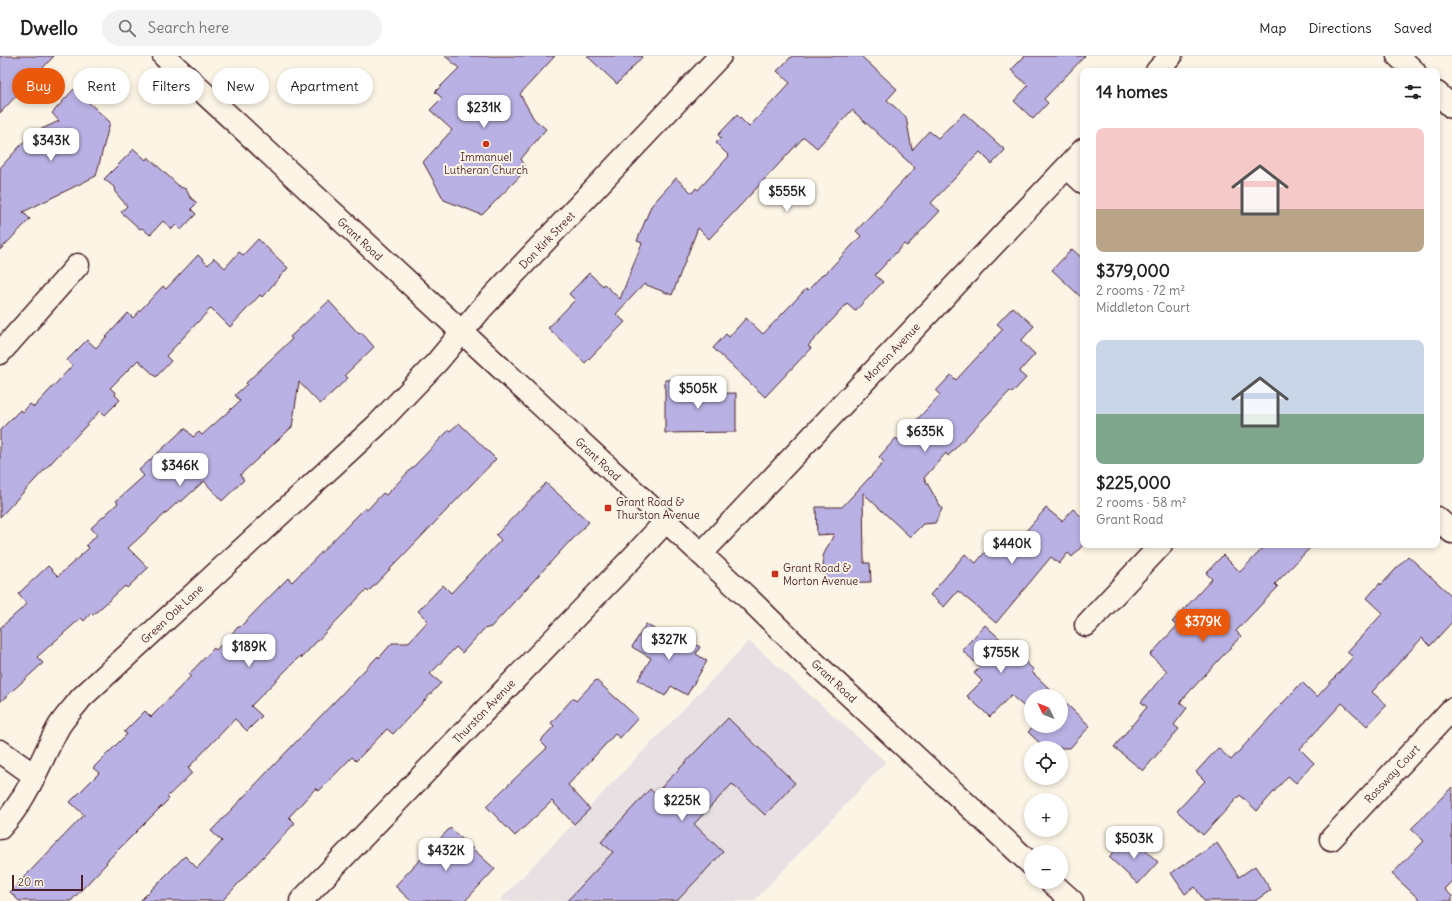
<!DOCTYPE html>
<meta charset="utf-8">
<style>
body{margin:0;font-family:Delius,sans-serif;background:#f2f2f2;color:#222;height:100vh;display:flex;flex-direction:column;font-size:15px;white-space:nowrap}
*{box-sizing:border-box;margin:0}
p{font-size:13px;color:#767676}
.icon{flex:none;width:22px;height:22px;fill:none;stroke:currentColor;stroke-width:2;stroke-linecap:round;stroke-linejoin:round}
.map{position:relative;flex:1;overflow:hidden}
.drawer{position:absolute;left:1080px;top:12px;width:360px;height:480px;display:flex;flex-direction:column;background:#fff;border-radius:8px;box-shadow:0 2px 6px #0003}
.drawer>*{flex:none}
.top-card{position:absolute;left:12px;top:12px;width:380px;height:36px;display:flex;gap:8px}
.needle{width:26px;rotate:313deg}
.tools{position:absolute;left:1024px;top:633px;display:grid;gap:8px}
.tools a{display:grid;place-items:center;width:44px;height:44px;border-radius:50%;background:#fff;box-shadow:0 2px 6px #0003;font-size:20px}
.scale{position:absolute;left:12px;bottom:10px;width:71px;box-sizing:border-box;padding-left:4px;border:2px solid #4a1f2b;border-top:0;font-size:11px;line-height:14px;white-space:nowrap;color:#4a1f2b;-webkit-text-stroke:3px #fcf5e5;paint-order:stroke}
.price{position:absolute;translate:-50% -34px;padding:0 9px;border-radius:8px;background:#fff;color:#222;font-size:13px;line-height:26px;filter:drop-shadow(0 1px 2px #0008)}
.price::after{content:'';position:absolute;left:50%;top:24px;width:12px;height:9px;margin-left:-6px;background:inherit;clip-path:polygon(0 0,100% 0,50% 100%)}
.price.on{background:#ea580c;color:#fff}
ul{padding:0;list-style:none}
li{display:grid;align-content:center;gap:8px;height:212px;padding:0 16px}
li span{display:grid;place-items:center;height:124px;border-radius:8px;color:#555}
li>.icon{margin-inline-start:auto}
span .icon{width:72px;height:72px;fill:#fffc;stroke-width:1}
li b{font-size:17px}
h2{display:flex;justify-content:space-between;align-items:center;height:48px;padding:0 16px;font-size:17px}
.pill{padding:0 14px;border-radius:18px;background:#fff;box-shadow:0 2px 6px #0003;font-size:14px;line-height:36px}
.pill.on{background:#ea580c;color:#fff}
header{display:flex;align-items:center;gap:24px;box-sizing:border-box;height:56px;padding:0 20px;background:#fff;border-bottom:1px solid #e0e0e0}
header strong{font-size:19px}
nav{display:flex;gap:22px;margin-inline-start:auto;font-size:14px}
.search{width:280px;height:36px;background:#f2f2f2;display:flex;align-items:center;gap:10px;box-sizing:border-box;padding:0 14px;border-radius:22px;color:#767676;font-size:15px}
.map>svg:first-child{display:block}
.built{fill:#e8e1e4}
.building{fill:#b9b1e3;stroke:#4a1f2b}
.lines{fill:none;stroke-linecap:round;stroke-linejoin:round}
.minor-casing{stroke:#4a1f2b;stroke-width:25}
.secondary-casing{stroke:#4a1f2b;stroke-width:25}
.minor{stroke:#fcf5e5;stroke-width:22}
.secondary{stroke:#fcf5e5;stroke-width:22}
.poi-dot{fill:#c8321e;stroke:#fcf5e5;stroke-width:1.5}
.labels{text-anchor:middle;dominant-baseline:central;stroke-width:4;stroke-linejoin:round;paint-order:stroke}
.poi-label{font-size:11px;fill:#4a1f2b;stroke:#fcf5e5;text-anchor:start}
.street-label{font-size:11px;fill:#4a1f2b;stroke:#fcf5e5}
</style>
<header>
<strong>Dwello</strong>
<div class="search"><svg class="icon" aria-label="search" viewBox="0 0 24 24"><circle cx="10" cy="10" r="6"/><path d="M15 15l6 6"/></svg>Search here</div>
<nav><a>Map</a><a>Directions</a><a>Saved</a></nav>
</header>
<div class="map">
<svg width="1452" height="845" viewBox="0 0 1452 845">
<rect width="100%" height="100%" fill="#fcf5e5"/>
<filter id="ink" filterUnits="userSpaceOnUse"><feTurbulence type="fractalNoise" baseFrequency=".025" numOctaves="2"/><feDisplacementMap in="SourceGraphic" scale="8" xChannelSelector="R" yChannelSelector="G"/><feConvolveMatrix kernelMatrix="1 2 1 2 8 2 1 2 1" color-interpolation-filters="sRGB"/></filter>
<g filter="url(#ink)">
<!-- built -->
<path class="built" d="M 749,585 L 886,706 L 754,845 L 499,845 Z"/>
<!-- building -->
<path class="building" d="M 0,0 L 54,0 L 0,57 Z
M 445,0 L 555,0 L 520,38 L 534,63 L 546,73 L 521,103 L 527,113 L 482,159 L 444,144 L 423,106 L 452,74 L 430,54 L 442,42 L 435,36 L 459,12 Z
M 587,0 L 643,0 L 617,28 Z
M 792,0 L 861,0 L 897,33 L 887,44 L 906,61 L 912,94 L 929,75 L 938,82 L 964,57 L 1005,94 L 992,108 L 980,96 L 931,147 L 940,155 L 907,190 L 904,188 L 875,219 L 883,226 L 855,255 L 847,248 L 808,290 L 811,292 L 765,341 L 713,292 L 726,278 L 729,281 L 746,262 L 763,278 L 806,233 L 808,234 L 824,217 L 825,218 L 861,180 L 856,175 L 915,112 L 852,54 L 817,92 L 804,81 L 709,183 L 698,172 L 672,239 L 644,228 L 616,258 L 625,266 L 585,307 L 548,272 L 575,244 L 569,238 L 589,217 L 603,230 L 604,228 L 620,243 L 642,187 L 637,185 L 651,150 L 676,122 L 692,137 L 696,132 L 698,134 L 729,100 L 716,87 L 721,82 L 718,79 L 737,59 L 749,71 L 790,27 L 777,15 Z
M 1025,0 L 1085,0 L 1044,43 L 1048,47 L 1033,63 L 1014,45 L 1028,30 L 1011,14 Z
M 74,33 L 110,66 L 96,120 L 23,156 L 30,163 L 0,194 L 0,112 L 31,78 L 59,65 L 52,57 Z
M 134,93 L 146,104 L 148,101 L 180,131 L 186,133 L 190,141 L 197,147 L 191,153 L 196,158 L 181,174 L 176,169 L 172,173 L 163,165 L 150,179 L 142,172 L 140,173 L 121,156 L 127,150 L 115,136 L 114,131 L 104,123 Z
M 258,183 L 288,212 L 262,241 L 260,239 L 230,271 L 211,252 L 166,300 L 171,305 L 156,321 L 138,304 L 110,332 L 116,337 L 115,339 L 120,344 L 105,359 L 100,355 L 0,461 L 0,374 L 20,354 L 23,356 L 30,348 L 34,351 L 72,310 L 67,304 L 87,284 L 96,292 L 128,257 L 133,262 L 163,230 L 166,233 L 198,199 L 208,209 L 214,202 L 225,212 L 239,196 L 243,199 Z
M 1072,193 L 1083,203 L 1083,243 L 1052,214 Z
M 329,245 L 359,278 L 361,276 L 374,291 L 345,319 L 348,322 L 320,348 L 299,326 L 292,371 L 240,419 L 244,424 L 222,445 L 204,425 L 181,446 L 180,444 L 128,492 L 148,512 L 127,532 L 125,530 L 93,559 L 91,557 L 84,565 L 81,562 L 37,601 L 43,607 L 0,646 L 0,572 L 27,548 L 18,538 L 48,510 L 58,520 L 89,492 L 86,489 L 97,479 L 91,472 L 118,447 L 116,445 L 144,420 L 139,414 L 185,372 L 193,381 L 199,376 L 202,379 L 240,345 L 235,339 L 247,328 L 246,327 L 292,283 L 290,281 Z
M 1013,251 L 1034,270 L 1021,285 L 1035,298 L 1019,316 L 1026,322 L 1012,337 L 1010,335 L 948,400 L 946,397 L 924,422 L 942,453 L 935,467 L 923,468 L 910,481 L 863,437 L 864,507 L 870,507 L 871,526 L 824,527 L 823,500 L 834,478 L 817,479 L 816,451 L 842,451 L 884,406 L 879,401 L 896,382 L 898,384 L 940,339 L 936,335 L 951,319 L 956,324 L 1003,273 L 997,268 Z
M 695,323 L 695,338 L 736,337 L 736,376 L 665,377 L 665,324 Z
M 459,367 L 496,403 L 368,536 L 366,534 L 301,602 L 300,600 L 251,650 L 262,660 L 247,675 L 235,663 L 188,712 L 192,717 L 167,741 L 169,743 L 106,806 L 107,807 L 71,845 L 19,845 L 10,836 L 84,759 L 70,746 L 99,717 L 93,712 L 127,678 L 124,676 L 145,655 L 151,661 L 191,620 L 189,618 L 214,592 L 216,594 L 238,571 L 240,571 L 288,522 L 292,526 L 365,452 L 367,454 L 383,437 L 386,439 L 449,374 L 450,375 Z
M 546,427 L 589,466 L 570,486 L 570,485 L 491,571 L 484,573 L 462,597 L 456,591 L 430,618 L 441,627 L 393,678 L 387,673 L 356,705 L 352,701 L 319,735 L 316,732 L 289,761 L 295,767 L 222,845 L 140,845 L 185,800 L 197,812 L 222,785 L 211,775 L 378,600 L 379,602 L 392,587 L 408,587 L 428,565 L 418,555 L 443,529 L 451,537 L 501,484 L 496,479 Z
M 1046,452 L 1062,465 L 1073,453 L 1083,462 L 1083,489 L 1072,501 L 1068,497 L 1059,508 L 1051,501 L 996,567 L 958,535 L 944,551 L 930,539 L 965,498 L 976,507 L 993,486 L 1006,498 Z
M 1266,489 L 1313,489 L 1275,528 L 1278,531 L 1236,575 L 1241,580 L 1180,646 L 1187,652 L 1174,669 L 1179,673 L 1143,715 L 1114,691 L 1147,651 L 1141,646 L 1167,615 L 1150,599 L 1177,570 L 1172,566 L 1212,523 L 1206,517 L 1223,499 L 1240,516 Z
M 1408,500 L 1452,540 L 1452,566 L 1430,590 L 1422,582 L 1372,636 L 1387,649 L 1367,670 L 1342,647 L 1300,693 L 1314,707 L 1296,727 L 1288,720 L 1257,755 L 1240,739 L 1203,779 L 1177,755 L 1205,725 L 1196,716 L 1218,692 L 1231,704 L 1302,626 L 1317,641 L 1353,601 L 1347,596 L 1383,557 L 1367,542 L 1380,527 L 1381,529 Z
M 646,568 L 665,580 L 670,573 L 700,591 L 696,598 L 707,605 L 687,639 L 671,630 L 665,640 L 638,624 L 651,602 L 632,591 Z
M 985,569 L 1034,614 L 1032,616 L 1057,640 L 1031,640 L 1031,657 L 1011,639 L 990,661 L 967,640 L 982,625 L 974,617 L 980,611 L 962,594 Z
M 596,624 L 638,662 L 620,682 L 615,678 L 568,729 L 590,753 L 574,768 L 552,745 L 515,780 L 486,750 L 547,692 L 540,685 L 554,670 L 551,667 L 573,642 L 576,645 Z
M 1061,643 L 1090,670 L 1070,692 L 1045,692 L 1028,676 L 1034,670 L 1061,670 Z
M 728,662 L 795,727 L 765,759 L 732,728 L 694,768 L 723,796 L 677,845 L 567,845 L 613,796 L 601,786 L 650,733 L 655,738 Z
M 1452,731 L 1452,825 L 1444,833 L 1452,840 L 1452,845 L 1421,845 L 1392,818 L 1424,785 L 1411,773 Z
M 450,772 L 495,813 L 465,845 L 411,845 L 395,830 Z
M 1129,779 L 1158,806 L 1138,828 L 1109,801 Z
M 1217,787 L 1239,821 L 1255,810 L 1271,834 L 1255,845 L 1204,845 L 1195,831 L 1185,838 L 1171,817 Z"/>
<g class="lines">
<!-- minor casing -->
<g class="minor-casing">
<path id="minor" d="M 1398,0 L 1414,15
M 1157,15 L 1171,0
M 1437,37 L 1452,51
M 1067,111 L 1083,126
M 0,297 L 78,209
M 1437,462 L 1452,476
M 701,498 L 1083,94
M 1086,569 L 1161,489
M 0,695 L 35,720
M 0,772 C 27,744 40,705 58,672 C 64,661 74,652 81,642 L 377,369 L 437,306 L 482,252 L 720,0
M 1331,783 L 1452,653
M 301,845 L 633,501 L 666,465"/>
</g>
<!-- secondary casing -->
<g class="secondary-casing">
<path id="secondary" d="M 164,0 L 666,465 L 748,542 L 804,597 L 1031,808
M 1051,826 L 1072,845"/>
</g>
<!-- minor -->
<use href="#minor" class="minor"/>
<!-- secondary -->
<use href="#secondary" class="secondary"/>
</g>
</g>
<!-- markers -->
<g class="poi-dot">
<circle cx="486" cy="88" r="4"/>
<rect x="604" y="448" width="8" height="8" rx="2"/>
<rect x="771" y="514" width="8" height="8" rx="2"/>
</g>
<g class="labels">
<!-- poi labels -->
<g class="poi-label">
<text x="486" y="101" text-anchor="middle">Immanuel<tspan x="486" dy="13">Lutheran Church</tspan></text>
<text x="616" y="446">Grant Road &amp;<tspan x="616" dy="13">Thurston Avenue</tspan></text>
<text x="783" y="512">Grant Road &amp;<tspan x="783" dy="13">Morton Avenue</tspan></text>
</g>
<!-- street labels -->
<g class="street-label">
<text transform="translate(360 183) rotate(43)">Grant Road</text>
<text transform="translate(547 184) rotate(-46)">Don Kirk Street</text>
<text transform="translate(892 296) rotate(-47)">Morton Avenue</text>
<text transform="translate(598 403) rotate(43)">Grant Road</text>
<text transform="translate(172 558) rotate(-43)">Green Oak Lane</text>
<text transform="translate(834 625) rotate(43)">Grant Road</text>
<text transform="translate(484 655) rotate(-46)">Thurston Avenue</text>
<text transform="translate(1392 718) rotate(-47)">Rossway Court</text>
</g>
</g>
</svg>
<div class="tools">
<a><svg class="needle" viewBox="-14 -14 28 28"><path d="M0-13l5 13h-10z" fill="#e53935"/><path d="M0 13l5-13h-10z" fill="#767676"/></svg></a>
<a><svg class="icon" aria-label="locate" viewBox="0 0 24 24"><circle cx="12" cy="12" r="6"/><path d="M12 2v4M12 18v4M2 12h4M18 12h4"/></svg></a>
<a>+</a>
<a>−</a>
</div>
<div class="scale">20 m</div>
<b class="price" style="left:484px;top:73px">$231K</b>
<b class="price" style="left:51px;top:106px">$343K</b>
<b class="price" style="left:787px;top:157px">$555K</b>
<b class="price" style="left:698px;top:354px">$505K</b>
<b class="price" style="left:925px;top:397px">$635K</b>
<b class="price" style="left:180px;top:431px">$346K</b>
<b class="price" style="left:1012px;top:509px">$440K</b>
<b class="price on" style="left:1203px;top:587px">$379K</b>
<b class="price" style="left:669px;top:605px">$327K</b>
<b class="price" style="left:249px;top:612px">$189K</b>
<b class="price" style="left:1001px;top:618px">$755K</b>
<b class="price" style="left:682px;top:766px">$225K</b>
<b class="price" style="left:1134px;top:804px">$503K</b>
<b class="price" style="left:446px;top:816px">$432K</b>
<div class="top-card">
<a class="pill on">Buy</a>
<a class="pill">Rent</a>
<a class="pill">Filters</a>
<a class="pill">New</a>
<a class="pill">Apartment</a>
</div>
<section class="drawer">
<h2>14 homes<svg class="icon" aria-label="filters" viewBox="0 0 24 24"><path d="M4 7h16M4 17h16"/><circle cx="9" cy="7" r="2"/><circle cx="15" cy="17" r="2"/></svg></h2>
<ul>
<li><span style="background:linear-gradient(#f6c9c9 65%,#b9a48a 0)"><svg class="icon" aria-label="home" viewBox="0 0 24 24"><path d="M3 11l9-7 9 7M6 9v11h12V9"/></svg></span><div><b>$379,000</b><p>2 rooms · 72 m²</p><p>Middleton Court</p></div></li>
<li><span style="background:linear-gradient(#c9d6e8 60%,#7fa58c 0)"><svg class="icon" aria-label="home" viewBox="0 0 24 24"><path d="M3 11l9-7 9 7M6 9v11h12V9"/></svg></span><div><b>$225,000</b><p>2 rooms · 58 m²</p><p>Grant Road</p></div></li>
</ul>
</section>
</div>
